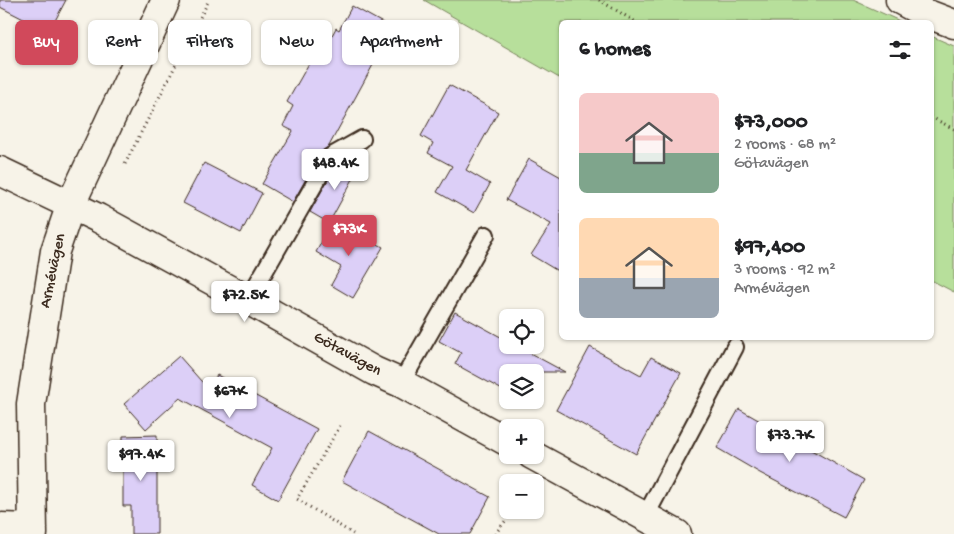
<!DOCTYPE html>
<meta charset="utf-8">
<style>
body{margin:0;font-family:"Gochi Hand",sans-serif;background:#f6f6f6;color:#202124;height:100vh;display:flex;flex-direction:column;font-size:19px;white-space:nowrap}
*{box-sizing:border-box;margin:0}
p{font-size:16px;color:#757577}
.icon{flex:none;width:28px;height:28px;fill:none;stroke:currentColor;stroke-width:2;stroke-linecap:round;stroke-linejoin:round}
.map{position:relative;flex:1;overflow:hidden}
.panel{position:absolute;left:559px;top:20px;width:375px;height:320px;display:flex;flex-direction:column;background:#fff;border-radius:8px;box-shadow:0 1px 4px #0004}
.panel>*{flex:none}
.banner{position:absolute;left:15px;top:20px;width:469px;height:45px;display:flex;gap:10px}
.tools{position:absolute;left:499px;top:309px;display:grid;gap:10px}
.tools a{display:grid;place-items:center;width:45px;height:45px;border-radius:8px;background:#fff;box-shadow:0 1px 4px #0004;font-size:25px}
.price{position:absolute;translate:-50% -42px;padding:0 11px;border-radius:5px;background:#fff;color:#222;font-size:16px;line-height:32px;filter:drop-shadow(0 1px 2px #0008)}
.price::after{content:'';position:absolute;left:50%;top:30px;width:15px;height:11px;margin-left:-8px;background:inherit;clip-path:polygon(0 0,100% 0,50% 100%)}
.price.active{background:#d1495b;color:#fff}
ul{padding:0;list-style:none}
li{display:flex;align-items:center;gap:15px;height:125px;padding:0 20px}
li span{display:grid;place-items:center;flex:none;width:140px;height:100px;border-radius:8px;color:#555}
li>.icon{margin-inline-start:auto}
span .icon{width:60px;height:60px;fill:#fffc;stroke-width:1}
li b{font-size:21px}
h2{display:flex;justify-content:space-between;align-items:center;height:60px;padding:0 20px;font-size:21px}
.tag{padding:0 18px;border-radius:8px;background:#fff;box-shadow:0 1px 4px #0004;font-size:18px;line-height:45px}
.tag.active{background:#d1495b;color:#fff}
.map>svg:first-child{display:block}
.green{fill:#b7df9b;stroke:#79845c}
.building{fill:#dccff7;stroke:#3b2a1e}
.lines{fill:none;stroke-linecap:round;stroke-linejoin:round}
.lane-casing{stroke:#3b2a1e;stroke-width:20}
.street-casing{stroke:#3b2a1e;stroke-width:31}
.secondary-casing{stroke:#3b2a1e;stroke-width:31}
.path{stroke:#3b2a1e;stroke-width:3;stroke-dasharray:1 4;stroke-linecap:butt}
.lane{stroke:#f7f3e8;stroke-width:16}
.street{stroke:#f7f3e8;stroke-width:28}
.secondary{stroke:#f7f3e8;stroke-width:28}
.labels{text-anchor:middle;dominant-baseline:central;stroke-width:5;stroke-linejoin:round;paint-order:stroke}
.street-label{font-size:16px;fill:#3b2a1e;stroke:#f7f3e8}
</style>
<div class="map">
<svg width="954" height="534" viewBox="0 0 954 534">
<rect width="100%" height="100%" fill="#f7f3e8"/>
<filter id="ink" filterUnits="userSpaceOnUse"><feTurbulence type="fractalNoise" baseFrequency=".02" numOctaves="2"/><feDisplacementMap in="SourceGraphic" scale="10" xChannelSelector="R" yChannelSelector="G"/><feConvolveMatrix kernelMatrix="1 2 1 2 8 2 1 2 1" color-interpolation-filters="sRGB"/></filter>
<g filter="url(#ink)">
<!-- green -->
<path class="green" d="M 424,0 L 853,0 L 902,22 L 561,22 L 561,79 Z
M 931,36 L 954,46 L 954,292 L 931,280 Z"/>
<!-- building -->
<path class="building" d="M 0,0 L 66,0 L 49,32 L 0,7 Z
M 352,6 L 390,27 L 377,51 L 380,52 L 329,146 L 321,152 L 293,202 L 262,184 L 293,131 L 283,126 L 293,106 L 287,102 L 312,58 L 318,61 L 336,28 L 339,30 Z
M 449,85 L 498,112 L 466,170 L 490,184 L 474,213 L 437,192 L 452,166 L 428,153 L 433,143 L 421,136 Z
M 364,159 L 329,223 L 310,212 L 334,169 Z
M 529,159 L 561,177 L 561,273 L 531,255 L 551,224 L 506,200 Z
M 204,163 L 262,193 L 241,233 L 183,203 Z
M 334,220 L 383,247 L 353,298 L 331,285 L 341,267 L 316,252 Z
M 455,312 L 508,341 L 508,345 L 515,345 L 565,372 L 508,372 L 508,393 L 455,364 L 461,353 L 439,341 Z
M 590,347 L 641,375 L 651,357 L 681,373 L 636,454 L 556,410 Z
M 179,356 L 209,390 L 217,375 L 317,429 L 278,500 L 252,485 L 272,448 L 180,398 L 146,429 L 124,404 Z
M 739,409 L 864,480 L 844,517 L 760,473 L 717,448 Z
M 369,431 L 490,497 L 470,534 L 439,534 L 342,481 Z
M 157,435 L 157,534 L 131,534 L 131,506 L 123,506 L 123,436 Z"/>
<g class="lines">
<!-- lane casing -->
<g class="lane-casing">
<path id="lane" d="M 248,300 L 330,157 L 362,139
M 401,383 L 486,235
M 645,517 L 735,347"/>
</g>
<!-- street casing -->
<g class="street-casing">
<path id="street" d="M 0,171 L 98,218 L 248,300 L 374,371 L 401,383 L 508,442
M 532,455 L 677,534
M 0,527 L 33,528
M 33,534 L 31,404 L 55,251 L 71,204 L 166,0"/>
</g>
<!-- secondary casing -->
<g class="secondary-casing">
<path id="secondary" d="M 900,0 L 920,11 L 954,24"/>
</g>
<!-- path -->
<path class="path" d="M 599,0 L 636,22
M 931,117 L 954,129
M 125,164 L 209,0
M 340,426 L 297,499 L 353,534
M 495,534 L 514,510"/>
<!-- lane -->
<use href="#lane" class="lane"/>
<!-- street -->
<use href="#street" class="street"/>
<!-- secondary -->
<use href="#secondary" class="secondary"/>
</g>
</g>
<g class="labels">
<!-- street labels -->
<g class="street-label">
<text transform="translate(54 271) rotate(-78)">Armévägen</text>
<text transform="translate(347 355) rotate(29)">Götavägen</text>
</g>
</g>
</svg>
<div class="tools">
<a><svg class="icon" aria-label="locate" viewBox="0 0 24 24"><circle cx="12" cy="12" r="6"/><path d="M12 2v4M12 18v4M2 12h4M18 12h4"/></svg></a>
<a><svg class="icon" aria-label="layers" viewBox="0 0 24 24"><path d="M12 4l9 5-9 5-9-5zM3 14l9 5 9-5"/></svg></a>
<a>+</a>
<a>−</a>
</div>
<b class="price" style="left:335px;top:191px">$48.4K</b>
<b class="price active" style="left:349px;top:257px">$73K</b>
<b class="price" style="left:245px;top:323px">$72.5K</b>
<b class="price" style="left:230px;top:419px">$67K</b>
<b class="price" style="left:790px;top:463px">$73.7K</b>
<b class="price" style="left:141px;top:482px">$97.4K</b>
<div class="banner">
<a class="tag active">Buy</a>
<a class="tag">Rent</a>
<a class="tag">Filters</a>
<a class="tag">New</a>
<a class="tag">Apartment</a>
</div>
<section class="panel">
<h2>6 homes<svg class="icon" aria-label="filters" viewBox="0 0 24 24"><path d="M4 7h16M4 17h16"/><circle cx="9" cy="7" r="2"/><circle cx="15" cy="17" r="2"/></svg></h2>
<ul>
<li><span style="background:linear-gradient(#f6c9c9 60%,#7fa58c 0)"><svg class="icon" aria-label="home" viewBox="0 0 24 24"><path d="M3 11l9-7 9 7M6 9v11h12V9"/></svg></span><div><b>$73,000</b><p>2 rooms · 68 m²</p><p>Götavägen</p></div></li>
<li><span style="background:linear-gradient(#ffd9b3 60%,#9aa5b1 0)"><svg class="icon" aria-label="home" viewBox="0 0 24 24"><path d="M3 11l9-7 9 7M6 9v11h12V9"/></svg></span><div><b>$97,400</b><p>3 rooms · 92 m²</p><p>Armévägen</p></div></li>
</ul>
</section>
</div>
